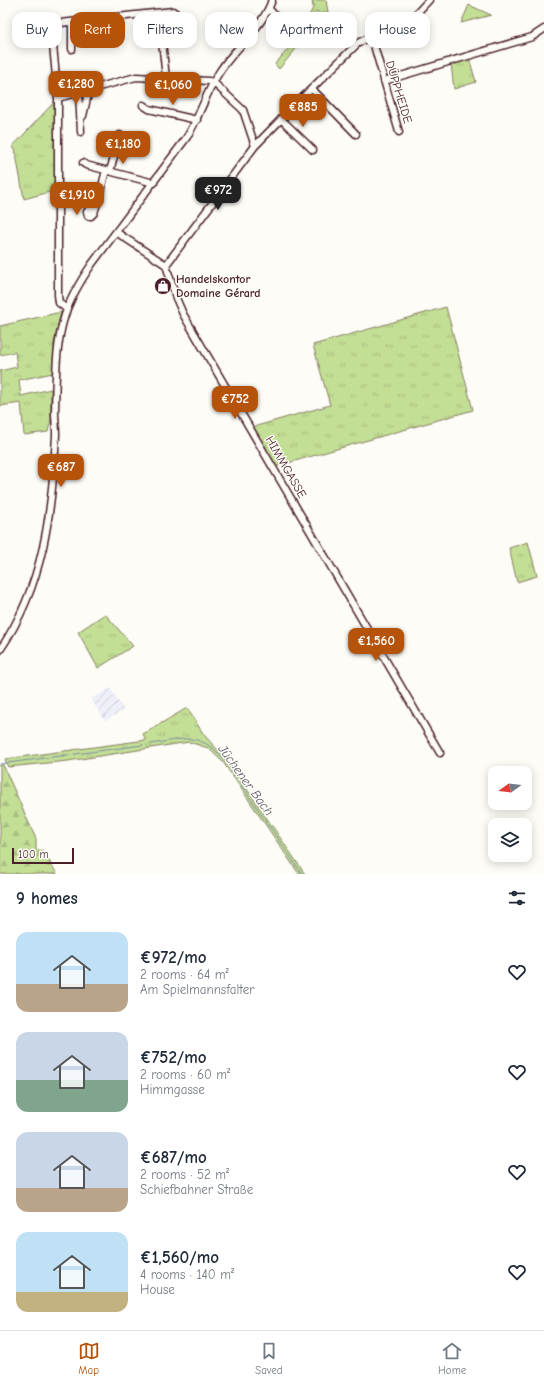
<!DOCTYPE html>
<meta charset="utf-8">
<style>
body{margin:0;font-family:"Comic Neue",sans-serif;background:#f2f2f3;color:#1f2937;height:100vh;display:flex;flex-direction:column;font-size:15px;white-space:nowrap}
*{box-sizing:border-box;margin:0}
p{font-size:13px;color:#747a83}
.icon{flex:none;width:22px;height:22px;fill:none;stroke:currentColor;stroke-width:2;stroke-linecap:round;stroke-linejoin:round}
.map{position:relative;height:874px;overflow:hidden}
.side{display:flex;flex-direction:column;background:#fff;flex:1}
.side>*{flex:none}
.banner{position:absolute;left:12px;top:12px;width:520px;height:36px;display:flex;gap:8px}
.needle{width:26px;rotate:255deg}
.fabs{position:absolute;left:488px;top:766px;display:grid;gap:8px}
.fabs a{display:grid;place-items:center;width:44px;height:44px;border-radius:8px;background:#fff;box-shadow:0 2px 10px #0003;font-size:20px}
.scale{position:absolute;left:12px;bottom:10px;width:62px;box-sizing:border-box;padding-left:4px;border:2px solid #4a1f2b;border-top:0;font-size:11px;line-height:14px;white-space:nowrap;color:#4a1f2b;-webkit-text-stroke:3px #fdfcf7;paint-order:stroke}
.price{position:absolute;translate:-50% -34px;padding:0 9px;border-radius:8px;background:#b45309;color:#fff;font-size:13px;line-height:26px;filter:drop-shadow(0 1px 2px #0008)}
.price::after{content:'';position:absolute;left:50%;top:24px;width:12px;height:9px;margin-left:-6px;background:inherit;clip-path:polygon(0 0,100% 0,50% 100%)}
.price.on{background:#222;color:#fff}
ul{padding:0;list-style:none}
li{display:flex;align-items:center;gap:12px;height:100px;padding:0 16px}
li span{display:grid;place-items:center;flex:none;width:112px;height:80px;border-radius:12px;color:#555}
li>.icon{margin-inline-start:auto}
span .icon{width:48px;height:48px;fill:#fffc;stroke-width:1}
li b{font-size:17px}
h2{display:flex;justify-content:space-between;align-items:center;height:48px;padding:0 16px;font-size:17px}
.pill{padding:0 14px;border-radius:12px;background:#fff;box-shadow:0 2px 10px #0003;font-size:14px;line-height:36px}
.pill.on{background:#b45309;color:#fff}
.tabs{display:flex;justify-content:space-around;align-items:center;height:56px;border-top:1px solid #e0e1e3;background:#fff;font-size:11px;color:#747a83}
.tabs a{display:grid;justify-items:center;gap:2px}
.tabs .on{color:#b45309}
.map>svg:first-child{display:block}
.industrial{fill:url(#industrial-furrows)}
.grass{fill:url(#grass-tufts);stroke:#867e60}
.forest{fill:url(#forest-firs);stroke:#867e60}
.green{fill:#c3de95;stroke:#867e60}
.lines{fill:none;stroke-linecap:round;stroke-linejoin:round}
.stream{stroke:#798aa6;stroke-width:1}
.minor-casing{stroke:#4a1f2b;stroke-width:9}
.minor{stroke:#fdfcf7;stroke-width:6}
.labels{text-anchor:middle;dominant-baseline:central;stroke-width:3;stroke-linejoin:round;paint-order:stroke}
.street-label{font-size:12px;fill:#4a1f2b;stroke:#fdfcf7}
.poi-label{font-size:12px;font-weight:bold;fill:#4a1f2b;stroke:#fdfcf7;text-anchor:start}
.water-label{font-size:13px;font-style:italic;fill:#625468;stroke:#fdfcf7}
</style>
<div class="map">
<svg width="544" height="874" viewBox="0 0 544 874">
<defs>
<pattern id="industrial-furrows" width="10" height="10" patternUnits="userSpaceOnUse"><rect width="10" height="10" fill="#eeeff8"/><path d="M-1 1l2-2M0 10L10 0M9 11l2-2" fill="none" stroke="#ceccd5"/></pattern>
<pattern id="grass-tufts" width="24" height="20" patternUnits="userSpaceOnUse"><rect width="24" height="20" fill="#c3de95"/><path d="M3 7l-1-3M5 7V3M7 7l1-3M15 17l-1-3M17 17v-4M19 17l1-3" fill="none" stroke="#a9be81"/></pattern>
<pattern id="forest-firs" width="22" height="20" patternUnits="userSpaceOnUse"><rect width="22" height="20" fill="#c3de95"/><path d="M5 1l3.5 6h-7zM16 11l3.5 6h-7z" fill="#a9be81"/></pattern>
</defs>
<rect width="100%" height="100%" fill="#fdfcf7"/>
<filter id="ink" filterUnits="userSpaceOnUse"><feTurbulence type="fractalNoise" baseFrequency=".025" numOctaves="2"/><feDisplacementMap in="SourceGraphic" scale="8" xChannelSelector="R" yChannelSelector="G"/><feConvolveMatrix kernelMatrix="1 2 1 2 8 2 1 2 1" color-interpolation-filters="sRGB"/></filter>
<g filter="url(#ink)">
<!-- industrial -->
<path class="industrial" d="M 110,688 L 124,710 L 105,721 L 91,699 Z"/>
<!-- grass -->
<path class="grass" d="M 469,58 L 476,82 L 454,89 L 451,64 Z
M 58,98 L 57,190 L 24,199 L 15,149 L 12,147 Z
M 446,307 L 473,410 L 274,467 L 253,427 L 330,405 L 313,345 Z
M 61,312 L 54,343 L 53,373 L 19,380 L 21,396 L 51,389 L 51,419 L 48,432 L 24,435 L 21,403 L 0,406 L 0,371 L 17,367 L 15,352 L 0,355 L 0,326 Z
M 528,542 L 537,576 L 517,582 L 509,548 Z
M 105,614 L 133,646 L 98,668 L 78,632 Z
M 187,708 L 204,735 L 227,760 L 305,874 L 299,874 L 223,762 L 208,748 L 189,742 L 68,761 L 8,767 L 5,759 L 146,740 L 143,734 Z"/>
<!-- forest -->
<path class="forest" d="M 312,0 L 326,0 L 328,12 L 321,16 L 317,11 L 312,16 L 315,19 L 298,37 L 313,8 Z
M 296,40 L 300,44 L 279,69 L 275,64 Z
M 0,765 L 3,765 L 4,767 L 36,839 L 36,849 L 43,851 L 57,874 L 0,874 Z"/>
<!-- green -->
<path class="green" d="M 469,5 L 491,15 L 461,23 Z"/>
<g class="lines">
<!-- stream -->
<path class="stream" d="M 151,744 C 184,739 198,731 223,758 L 302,874
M 0,764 L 143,745"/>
<!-- minor casing -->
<g class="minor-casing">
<path id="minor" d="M 269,9 L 288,29
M 159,13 L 166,78
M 72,22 L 72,49
M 116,35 L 118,17
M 371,35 L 399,132
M 384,81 L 532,37 L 544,29
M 312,89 L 356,134
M 79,93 L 81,132
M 58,98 L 51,24 L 173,11 L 188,23 L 189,26 L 179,38 L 162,41
M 143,105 L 149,109 L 197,120
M 83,116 L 89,90
M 281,119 L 313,150
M 83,163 L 86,165 L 154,183
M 110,171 L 120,135
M 100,194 L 94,213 L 91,216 L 88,216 L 87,212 L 100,194 L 106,170
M 116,232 L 166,265 L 176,298 L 183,314 L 440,753
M 166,265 L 255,146 L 296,104 L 358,43 L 416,14 L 429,0
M 67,309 L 59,303 L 58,295 L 58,98 L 136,77 L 209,81 L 213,82 L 243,110 L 255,146
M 0,650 C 44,585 52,512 56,435 C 56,427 55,419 55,411 C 56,380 55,345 65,315 C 71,296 81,280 92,264 L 187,137 C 200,116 206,92 220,71 C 236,46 262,29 272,0"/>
</g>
<!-- minor -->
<use href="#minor" class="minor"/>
</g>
</g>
<!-- icons -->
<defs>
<g id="shop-disc" transform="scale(0.9)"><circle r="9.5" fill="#4a1f2b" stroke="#fdfcf7"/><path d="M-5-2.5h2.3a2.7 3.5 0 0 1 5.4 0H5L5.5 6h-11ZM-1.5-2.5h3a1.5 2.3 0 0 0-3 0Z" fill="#fff"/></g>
</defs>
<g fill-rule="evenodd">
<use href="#shop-disc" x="163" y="286"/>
</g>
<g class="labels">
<!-- street labels -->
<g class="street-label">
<text transform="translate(399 92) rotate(73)">DÜPPHEIDE</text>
<text transform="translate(286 467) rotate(60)">HIMMGASSE</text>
</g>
<!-- poi labels -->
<g class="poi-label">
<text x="176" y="279">Handelskontor<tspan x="176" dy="14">Domaine Gérard</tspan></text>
</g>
<!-- water labels -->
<g class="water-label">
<text transform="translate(246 780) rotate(54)">Jüchener Bach</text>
</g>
</g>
</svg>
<div class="fabs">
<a><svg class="needle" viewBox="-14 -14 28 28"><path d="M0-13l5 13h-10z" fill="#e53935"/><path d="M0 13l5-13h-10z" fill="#747a83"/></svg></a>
<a><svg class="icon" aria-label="layers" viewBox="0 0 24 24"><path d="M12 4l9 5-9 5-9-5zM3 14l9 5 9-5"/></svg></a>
</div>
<div class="scale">100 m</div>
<b class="price" style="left:76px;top:105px">€1,280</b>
<b class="price" style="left:173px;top:106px">€1,060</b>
<b class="price" style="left:303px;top:128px">€885</b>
<b class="price" style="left:123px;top:165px">€1,180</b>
<b class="price on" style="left:218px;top:211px">€972</b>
<b class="price" style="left:77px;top:216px">€1,910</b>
<b class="price" style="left:235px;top:420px">€752</b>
<b class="price" style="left:61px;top:488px">€687</b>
<b class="price" style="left:376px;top:662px">€1,560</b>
<div class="banner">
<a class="pill">Buy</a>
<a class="pill on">Rent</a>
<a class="pill">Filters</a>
<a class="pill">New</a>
<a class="pill">Apartment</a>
<a class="pill">House</a>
</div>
</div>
<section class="side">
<h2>9 homes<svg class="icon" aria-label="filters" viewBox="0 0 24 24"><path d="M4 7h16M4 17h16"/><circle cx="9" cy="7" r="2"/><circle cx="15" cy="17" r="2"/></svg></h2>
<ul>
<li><span style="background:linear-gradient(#bfe0f5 65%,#b9a48a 0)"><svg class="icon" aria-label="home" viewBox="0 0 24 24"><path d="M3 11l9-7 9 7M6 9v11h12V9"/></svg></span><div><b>€972/mo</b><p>2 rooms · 64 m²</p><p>Am Spielmannsfalter</p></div><svg class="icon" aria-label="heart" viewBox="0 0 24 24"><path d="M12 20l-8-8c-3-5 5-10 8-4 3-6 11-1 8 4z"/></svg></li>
<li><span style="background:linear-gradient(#c9d6e8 60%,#7fa58c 0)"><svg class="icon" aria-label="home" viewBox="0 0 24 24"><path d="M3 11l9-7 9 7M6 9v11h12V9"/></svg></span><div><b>€752/mo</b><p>2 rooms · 60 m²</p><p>Himmgasse</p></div><svg class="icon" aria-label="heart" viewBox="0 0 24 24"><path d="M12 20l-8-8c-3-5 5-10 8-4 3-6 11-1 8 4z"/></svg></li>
<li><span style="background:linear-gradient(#c9d6e8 70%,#b9a48a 0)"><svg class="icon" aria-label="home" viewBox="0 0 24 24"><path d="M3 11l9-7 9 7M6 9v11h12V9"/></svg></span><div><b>€687/mo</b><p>2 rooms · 52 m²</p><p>Schiefbahner Straße</p></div><svg class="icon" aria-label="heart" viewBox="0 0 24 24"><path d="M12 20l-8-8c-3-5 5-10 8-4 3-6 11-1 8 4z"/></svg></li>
<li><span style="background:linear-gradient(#bfe0f5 75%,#c2b280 0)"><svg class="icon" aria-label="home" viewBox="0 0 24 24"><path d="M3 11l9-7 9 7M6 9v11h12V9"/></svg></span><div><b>€1,560/mo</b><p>4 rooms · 140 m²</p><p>House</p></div><svg class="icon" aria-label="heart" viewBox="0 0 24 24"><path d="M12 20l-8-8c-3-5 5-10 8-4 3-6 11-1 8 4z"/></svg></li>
</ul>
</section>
<nav class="tabs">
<a class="on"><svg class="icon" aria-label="map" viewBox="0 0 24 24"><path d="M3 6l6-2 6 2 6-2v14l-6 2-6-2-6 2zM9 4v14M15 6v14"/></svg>Map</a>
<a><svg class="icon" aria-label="saved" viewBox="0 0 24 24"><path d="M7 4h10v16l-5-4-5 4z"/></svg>Saved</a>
<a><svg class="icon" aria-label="home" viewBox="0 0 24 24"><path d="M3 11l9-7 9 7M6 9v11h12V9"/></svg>Home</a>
</nav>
